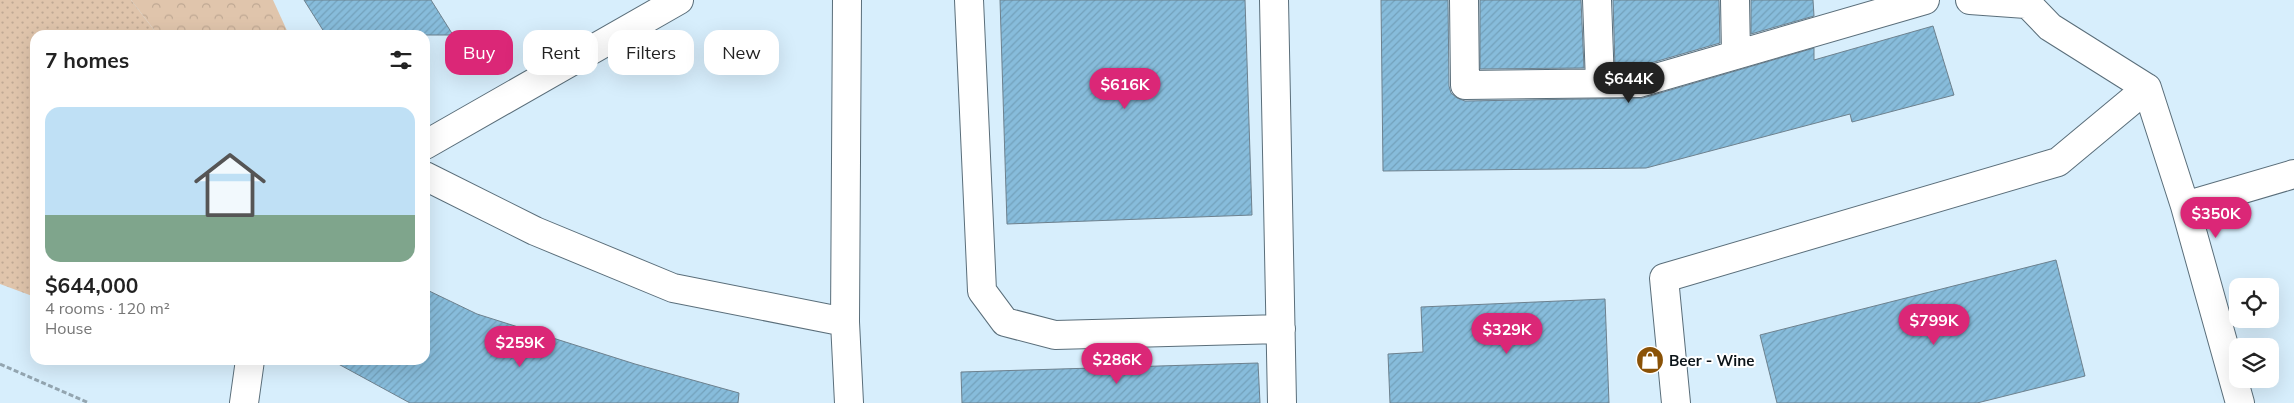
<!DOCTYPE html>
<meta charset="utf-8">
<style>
body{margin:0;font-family:Mulish,sans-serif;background:#f6f6f6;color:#222;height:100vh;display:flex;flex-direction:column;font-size:19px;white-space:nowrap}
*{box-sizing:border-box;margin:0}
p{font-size:16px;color:#767676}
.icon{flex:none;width:28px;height:28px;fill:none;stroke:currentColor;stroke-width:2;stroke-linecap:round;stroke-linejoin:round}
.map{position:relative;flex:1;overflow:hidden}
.drawer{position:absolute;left:30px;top:30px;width:400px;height:335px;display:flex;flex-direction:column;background:#fff;border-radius:15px;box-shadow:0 5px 20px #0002}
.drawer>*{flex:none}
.hud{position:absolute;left:445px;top:30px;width:475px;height:45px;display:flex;gap:10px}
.buttons{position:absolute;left:2229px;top:278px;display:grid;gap:10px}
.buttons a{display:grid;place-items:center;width:50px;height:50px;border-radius:10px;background:#fff;box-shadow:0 5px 20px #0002;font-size:25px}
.price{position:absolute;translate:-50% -42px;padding:0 11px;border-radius:18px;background:#db2777;color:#fff;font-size:16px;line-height:32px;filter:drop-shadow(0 1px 2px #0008)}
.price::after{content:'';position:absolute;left:50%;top:30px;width:15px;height:11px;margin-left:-8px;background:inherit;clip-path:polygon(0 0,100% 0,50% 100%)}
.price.active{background:#222;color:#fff}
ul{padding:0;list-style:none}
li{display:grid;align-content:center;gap:10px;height:265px;padding:0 15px}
li span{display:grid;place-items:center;height:155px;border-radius:15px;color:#555}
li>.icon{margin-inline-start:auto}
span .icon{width:90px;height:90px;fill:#fffc;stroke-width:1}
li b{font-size:21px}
h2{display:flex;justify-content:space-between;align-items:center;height:60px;padding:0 15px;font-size:21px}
.tag{padding:0 18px;border-radius:15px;background:#fff;box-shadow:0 5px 20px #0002;font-size:18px;line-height:45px}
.tag.active{background:#db2777;color:#fff}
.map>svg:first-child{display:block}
.grass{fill:url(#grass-dots)}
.forest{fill:url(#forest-crowns)}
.building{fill:url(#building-hatch);stroke:#6d818e}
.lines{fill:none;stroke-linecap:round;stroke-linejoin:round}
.minor-casing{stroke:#5a6e7a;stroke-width:30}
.path{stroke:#93a5b0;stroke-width:3;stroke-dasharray:5 2.5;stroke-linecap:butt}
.minor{stroke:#fff;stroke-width:28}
.labels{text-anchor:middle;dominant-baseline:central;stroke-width:4;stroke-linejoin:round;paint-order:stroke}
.poi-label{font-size:15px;font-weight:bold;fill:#0b1318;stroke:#fff;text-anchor:start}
</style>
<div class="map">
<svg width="2294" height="403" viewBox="0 0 2294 403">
<defs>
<pattern id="grass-dots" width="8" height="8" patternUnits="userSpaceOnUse" patternTransform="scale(1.25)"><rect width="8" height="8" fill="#e0c5ac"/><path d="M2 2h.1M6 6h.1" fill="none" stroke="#bfa893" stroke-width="1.8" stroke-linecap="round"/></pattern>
<pattern id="forest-crowns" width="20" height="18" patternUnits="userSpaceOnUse" patternTransform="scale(1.25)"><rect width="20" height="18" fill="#e0c5ac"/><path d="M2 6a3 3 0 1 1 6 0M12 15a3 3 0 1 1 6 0" fill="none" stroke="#bfa893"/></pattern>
<pattern id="building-hatch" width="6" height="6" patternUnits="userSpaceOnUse" patternTransform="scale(1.25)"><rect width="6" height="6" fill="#87bcdb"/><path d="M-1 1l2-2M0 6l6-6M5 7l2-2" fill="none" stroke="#73a1bb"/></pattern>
</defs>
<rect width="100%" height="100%" fill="#d7eefc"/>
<!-- grass -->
<path class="grass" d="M 0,0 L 131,0 L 158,35 L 35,35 L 35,297 L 0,284 Z"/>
<!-- forest -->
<path class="forest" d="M 131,0 L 273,0 L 289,35 L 158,35 Z"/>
<!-- building -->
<path class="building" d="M 304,0 L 431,0 L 453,35 L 326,35 Z
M 1000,0 L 1245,0 L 1252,215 L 1007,224 Z
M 1381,0 L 1448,0 L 1449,86 L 1451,93 L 1457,98 L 1465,101 L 1643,98 L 1814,48 L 1814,60 L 1933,26 L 1954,95 L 1852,122 L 1850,114 L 1646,168 L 1383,171 Z
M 1480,0 L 1581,0 L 1584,68 L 1480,69 Z
M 1613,0 L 1719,0 L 1720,43 L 1637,67 L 1615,68 Z
M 1751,0 L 1813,0 L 1814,16 L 1751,34 Z
M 2056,260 L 2085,376 L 1977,403 L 1777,403 L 1760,335 Z
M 425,289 L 477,314 L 635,364 L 739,393 L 738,403 L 410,403 L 331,360 L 425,360 Z
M 1605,299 L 1609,403 L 1390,403 L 1388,354 L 1423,352 L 1421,307 Z
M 1258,363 L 1260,403 L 962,403 L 961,372 Z"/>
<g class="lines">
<!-- minor casing -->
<g class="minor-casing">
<path id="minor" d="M 969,0 L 982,291 L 1005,322 L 1055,335 L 1281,329
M 1274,0 L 1282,403
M 1464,0 L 1465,85 L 1639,83 L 1925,0
M 1597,0 L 1600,83
M 1735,0 L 1736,54
M 1970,0 L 2026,4
M 2024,0 L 2050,27 L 2147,88
M 2147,88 L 2185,206 L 2240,403
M 425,145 L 679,0
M 425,176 L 535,231 L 673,288 L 845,322 L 847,0
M 2185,206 L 2294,174
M 845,322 L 849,403
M 244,403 L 250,360
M 1676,403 L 1664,278 L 2058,162 L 2147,88"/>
</g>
<!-- path -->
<path class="path" d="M 0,364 L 89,403"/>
<!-- minor -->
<use href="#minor" class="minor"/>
</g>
<!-- icons -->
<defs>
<g id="shop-disc" transform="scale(1.4375)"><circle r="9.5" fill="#8a5207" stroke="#fff"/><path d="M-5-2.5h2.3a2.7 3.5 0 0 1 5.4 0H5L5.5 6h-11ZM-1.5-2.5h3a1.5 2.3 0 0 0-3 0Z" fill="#fff"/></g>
</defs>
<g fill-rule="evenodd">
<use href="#shop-disc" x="1650" y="360"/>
</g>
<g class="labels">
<!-- poi labels -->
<g class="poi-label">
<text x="1669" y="360">Beer - Wine</text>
</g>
</g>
</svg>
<div class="buttons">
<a><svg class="icon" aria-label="locate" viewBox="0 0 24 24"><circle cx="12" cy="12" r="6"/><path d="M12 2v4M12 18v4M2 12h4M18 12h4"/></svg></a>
<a><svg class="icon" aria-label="layers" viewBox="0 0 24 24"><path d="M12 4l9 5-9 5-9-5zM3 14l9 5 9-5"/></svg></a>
</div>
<b class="price active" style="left:1629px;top:104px">$644K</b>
<b class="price" style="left:1125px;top:110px">$616K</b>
<b class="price" style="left:2216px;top:239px">$350K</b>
<b class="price" style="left:1934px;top:346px">$799K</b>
<b class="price" style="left:1507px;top:355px">$329K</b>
<b class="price" style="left:520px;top:368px">$259K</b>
<b class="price" style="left:1117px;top:385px">$286K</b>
<div class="hud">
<a class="tag active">Buy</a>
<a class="tag">Rent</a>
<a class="tag">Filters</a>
<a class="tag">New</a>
</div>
<section class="drawer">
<h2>7 homes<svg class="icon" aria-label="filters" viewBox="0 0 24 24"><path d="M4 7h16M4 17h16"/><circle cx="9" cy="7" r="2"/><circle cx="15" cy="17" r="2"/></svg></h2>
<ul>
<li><span style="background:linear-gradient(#bfe0f5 70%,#7fa58c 0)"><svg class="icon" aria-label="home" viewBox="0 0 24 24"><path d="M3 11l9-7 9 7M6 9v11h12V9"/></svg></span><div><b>$644,000</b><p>4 rooms · 120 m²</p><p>House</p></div></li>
</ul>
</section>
</div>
